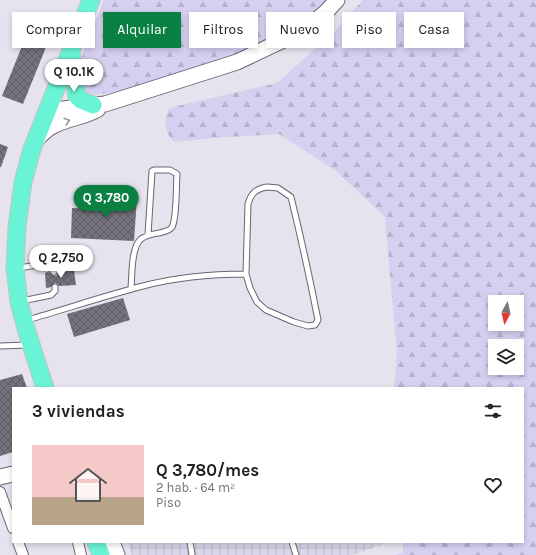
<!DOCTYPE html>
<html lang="es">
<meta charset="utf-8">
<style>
body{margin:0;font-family:Karla,sans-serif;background:#f6f6f6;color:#222;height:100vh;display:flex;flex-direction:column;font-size:15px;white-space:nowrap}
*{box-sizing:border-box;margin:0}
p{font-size:13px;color:#767676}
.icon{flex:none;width:22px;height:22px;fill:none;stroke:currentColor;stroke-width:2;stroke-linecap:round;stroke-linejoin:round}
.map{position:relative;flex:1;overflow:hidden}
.side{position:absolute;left:12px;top:387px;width:512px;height:156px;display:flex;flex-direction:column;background:#fff;border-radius:0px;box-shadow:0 2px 6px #0003}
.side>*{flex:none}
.banner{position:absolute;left:12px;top:12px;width:512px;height:36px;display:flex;gap:8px}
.needle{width:26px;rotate:188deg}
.buttons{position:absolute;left:488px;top:295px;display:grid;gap:8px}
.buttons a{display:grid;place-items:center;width:36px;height:36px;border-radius:0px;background:#fff;box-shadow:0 2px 6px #0003;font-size:20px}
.price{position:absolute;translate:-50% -34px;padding:0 9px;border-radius:14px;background:#fff;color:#222;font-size:13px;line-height:26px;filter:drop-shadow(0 1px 2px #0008)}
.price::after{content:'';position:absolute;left:50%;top:24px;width:12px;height:9px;margin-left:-6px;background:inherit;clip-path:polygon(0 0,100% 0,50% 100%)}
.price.current{background:#0b8043;color:#fff}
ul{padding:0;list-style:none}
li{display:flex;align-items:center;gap:12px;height:100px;padding:0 20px}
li+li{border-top:1px solid #e0e0e0}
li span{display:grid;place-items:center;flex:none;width:112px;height:80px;border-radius:0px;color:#555}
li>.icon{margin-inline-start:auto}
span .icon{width:48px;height:48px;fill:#fffc;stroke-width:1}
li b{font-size:17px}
h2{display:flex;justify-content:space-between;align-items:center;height:48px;padding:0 20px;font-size:17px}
.chip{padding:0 14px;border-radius:0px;background:#fff;box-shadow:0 2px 6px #0003;font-size:14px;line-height:36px}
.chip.current{background:#0b8043;color:#fff}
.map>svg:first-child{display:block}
.industrial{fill:url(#industrial-grid)}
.forest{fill:url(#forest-firs);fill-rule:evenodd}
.building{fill:url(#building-cross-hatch)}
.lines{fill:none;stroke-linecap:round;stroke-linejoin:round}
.service-casing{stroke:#686670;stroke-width:7}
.minor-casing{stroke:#686670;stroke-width:12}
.secondary-casing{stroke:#686670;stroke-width:17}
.primary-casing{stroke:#c4c3c4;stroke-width:19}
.service{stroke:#fff;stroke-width:5}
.minor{stroke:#fff;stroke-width:10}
.secondary{stroke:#fff;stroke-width:15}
.primary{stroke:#69f4d6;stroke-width:17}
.oneway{stroke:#98989a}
</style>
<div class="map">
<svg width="536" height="555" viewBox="0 0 536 555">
<defs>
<pattern id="industrial-grid" width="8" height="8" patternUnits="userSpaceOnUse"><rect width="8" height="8" fill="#dbd7eb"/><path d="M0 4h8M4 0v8" fill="none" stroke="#bbb8c9"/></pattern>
<pattern id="forest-firs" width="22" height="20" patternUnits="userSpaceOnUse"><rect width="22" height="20" fill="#d6cff0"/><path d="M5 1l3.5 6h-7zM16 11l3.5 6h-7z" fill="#b7b1cd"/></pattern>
<pattern id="building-cross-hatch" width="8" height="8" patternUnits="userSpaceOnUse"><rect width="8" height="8" fill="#74727c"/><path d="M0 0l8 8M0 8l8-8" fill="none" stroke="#5e5d65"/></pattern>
</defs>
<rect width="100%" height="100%" fill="#e6e3ef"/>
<!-- industrial -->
<path class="industrial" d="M 128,542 L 389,542 L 353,555 L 132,555 Z"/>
<!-- forest -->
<path class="forest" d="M 104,0 L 337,0 L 326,12 L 232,58 L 111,93 L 94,94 L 86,92 L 81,88 L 79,71 L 84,49 Z
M 363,0 L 536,0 L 536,555 L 396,555 L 402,553 L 404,542 L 523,542 L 523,388 L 394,388 L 397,354 L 385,217 L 336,171 L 279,134 L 212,138 L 174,142 C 163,130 164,122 169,108 L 277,83 L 335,31 ZM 495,302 L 517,302 L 517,324 L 495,324 ZM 495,346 L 517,346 L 517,368 L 495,368 Z"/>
<!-- building -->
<path class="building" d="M 34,16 L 55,25 L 23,104 L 2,96 Z
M 0,144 L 8,147 L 1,167 L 0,167 Z
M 95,195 L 137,197 L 134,241 L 71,238 L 72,208 L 95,209 Z
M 74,270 L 76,285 L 59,286 L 57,284 L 55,283 L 51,287 L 46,288 L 45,273 L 48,272 L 55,276 L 57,275 L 58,271 Z
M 123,298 L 130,320 L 74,337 L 67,314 Z
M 22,374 L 27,388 L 13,388 L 13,452 L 0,456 L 0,380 Z"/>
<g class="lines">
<!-- service casing -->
<g class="service-casing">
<path id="service" d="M 267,187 L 278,188 L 291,197 C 301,238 310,279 318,320 L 315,325 L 308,326 L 294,322 L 266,310 L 257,302 L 250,288 L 246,274 L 248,204 C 251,193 256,189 267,187 Z
M 18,268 C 29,267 46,261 54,272
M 131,289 C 132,277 131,247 141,239 C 146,235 153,234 159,233 C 163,232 170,231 172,227 C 177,219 176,185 177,174 L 170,170 L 154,170 L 152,171 L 148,235
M 22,301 L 51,295 L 55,291 L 55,287
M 27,320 C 66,309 104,296 143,286 C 177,277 211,274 246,274
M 0,346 L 28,345
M 190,542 L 192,555
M 292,542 L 296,555"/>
</g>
<!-- minor casing -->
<g class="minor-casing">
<path id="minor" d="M 0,492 L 13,528
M 18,542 L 23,555
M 78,542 L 81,555"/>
</g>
<!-- secondary casing -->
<g class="secondary-casing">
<path id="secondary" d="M 47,111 L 105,104 L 237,62 L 294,35 L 310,25 L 326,12 L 337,0
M 35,141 C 41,135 47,128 55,125 C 69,118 85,117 98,109
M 0,477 L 13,474
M 112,542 L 117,555"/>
</g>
<!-- primary casing -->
<g class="primary-casing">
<path id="primary" d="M 71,52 L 74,71 L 76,92 L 77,96 L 81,100 L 93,105
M 45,388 L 27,332 L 19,302 L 15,268 L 17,227 L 23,182 L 32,149 L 91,0
M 96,542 L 101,555"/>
</g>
<!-- service -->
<use href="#service" class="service"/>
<!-- minor -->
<use href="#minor" class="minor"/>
<!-- secondary -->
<use href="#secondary" class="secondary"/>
<!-- primary -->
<use href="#primary" class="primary"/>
</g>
<!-- one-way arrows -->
<defs><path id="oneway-chevron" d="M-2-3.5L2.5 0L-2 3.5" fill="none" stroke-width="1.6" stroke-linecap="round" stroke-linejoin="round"/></defs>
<use class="oneway" href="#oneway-chevron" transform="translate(67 121) rotate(-17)"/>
</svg>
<div class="buttons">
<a><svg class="needle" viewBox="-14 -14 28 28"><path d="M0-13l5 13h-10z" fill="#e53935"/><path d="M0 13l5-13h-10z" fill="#767676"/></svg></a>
<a><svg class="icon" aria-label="layers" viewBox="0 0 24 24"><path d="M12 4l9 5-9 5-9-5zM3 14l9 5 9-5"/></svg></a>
</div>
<b class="price" style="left:74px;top:93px">Q 10.1K</b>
<b class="price current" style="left:106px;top:219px">Q 3,780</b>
<b class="price" style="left:61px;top:279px">Q 2,750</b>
<div class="banner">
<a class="chip">Comprar</a>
<a class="chip current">Alquilar</a>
<a class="chip">Filtros</a>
<a class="chip">Nuevo</a>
<a class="chip">Piso</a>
<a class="chip">Casa</a>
</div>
<section class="side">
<h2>3 viviendas<svg class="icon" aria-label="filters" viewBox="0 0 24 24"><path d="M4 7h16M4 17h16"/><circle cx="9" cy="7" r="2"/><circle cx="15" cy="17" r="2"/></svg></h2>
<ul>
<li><span style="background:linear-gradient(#f6c9c9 65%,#b9a48a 0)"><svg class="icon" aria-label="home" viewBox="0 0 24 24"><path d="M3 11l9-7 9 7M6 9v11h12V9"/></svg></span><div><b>Q 3,780/mes</b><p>2 hab. · 64 m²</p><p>Piso</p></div><svg class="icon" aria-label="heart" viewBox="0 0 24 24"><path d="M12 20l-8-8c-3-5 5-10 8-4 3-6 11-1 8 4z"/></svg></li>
</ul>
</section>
</div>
